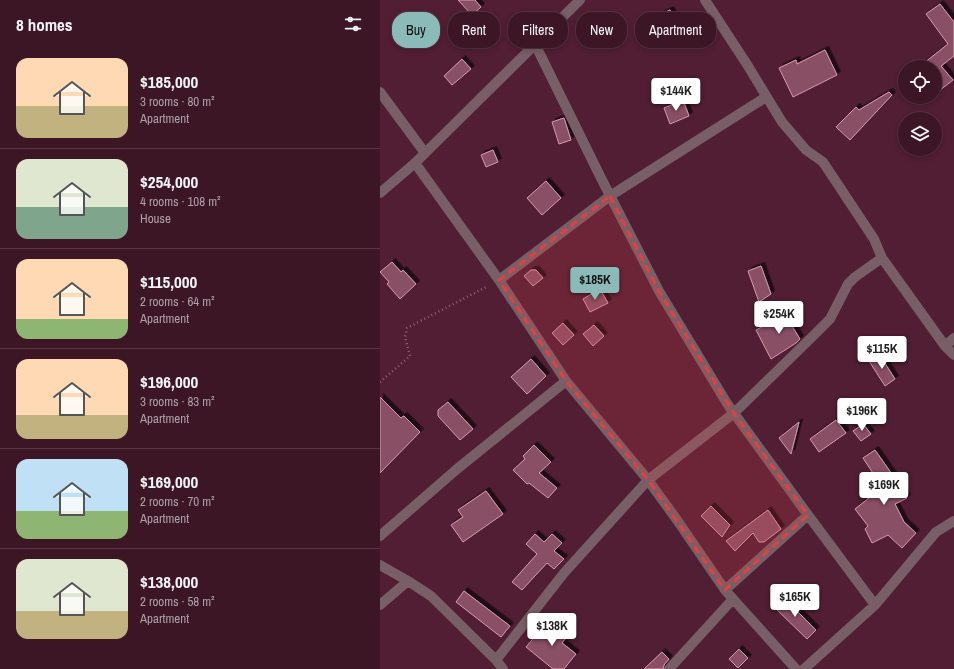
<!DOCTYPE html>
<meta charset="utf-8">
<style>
body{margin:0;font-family:"Archivo Narrow",sans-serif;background:#441f2e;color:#f1f3f6;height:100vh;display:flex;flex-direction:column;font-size:15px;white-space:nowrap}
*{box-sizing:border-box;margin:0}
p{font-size:13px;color:#ad9fa7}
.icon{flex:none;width:22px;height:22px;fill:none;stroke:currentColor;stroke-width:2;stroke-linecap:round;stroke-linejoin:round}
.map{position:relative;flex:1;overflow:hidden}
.panel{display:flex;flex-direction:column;background:#3d1626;width:380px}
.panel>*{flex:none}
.hud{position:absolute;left:12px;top:12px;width:380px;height:36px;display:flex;gap:8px}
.tools{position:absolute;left:518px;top:60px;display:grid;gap:8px}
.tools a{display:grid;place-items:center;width:44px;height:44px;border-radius:50%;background:#3d1626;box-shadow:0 2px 6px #0003,0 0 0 1px #563543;font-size:20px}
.price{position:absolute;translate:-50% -34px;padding:0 9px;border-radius:4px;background:#fff;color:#222;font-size:13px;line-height:26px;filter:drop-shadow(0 1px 2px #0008)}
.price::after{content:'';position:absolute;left:50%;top:24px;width:12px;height:9px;margin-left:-6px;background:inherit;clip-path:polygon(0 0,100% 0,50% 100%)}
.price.on{background:#8bbbb9;color:#111}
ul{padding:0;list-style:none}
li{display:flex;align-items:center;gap:12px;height:100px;padding:0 16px}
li+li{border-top:1px solid #563543}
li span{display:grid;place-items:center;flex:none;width:112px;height:80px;border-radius:12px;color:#555}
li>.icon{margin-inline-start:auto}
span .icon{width:48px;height:48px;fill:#fffc;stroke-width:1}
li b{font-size:17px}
h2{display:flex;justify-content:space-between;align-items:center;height:48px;padding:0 16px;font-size:17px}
.pill{padding:0 14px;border-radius:16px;background:#3d1626;box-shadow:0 2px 6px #0003,0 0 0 1px #563543;font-size:14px;line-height:36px}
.pill.on{background:#8bbbb9;color:#111}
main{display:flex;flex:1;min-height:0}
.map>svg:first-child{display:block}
.building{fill:#895065;stroke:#d999af;filter:url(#shadow)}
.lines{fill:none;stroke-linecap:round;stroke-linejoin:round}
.path{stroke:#906374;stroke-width:2.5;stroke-dasharray:1 3;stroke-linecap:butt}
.minor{stroke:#785e66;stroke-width:10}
.marked{fill:#dc4345;fill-opacity:0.2;stroke:#dc4345;stroke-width:3;stroke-dasharray:8 5;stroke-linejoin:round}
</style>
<main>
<section class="panel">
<h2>8 homes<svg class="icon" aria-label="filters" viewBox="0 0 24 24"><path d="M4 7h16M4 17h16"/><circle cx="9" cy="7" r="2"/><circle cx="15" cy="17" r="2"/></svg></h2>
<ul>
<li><span style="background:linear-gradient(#ffd9b3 60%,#c2b280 0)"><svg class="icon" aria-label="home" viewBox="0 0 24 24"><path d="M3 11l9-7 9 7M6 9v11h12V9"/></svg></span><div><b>$185,000</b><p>3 rooms · 80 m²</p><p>Apartment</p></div></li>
<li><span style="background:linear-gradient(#dfe7d0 60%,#7fa58c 0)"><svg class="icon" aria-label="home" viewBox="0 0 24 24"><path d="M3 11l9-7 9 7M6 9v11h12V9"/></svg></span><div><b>$254,000</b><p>4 rooms · 108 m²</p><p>House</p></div></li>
<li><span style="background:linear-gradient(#ffd9b3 75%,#8fb573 0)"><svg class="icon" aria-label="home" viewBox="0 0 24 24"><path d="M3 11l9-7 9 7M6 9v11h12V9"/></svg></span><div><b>$115,000</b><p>2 rooms · 64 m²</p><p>Apartment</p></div></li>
<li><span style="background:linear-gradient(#ffd9b3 70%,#c2b280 0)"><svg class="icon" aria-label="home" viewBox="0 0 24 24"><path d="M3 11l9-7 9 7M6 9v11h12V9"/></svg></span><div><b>$196,000</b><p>3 rooms · 83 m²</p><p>Apartment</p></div></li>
<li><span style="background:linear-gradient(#bfe0f5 65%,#8fb573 0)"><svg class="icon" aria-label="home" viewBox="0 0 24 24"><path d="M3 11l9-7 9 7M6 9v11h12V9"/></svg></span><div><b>$169,000</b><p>2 rooms · 70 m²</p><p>Apartment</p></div></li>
<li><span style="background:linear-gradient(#dfe7d0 65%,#c2b280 0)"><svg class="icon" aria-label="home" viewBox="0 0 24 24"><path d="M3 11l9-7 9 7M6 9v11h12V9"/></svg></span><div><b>$138,000</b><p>2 rooms · 58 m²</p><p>Apartment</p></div></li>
</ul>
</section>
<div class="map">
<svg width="574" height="669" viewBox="0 0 574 669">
<defs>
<filter id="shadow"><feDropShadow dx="3.5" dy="-3.5" stdDeviation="0" flood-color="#0009"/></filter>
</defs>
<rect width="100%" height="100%" fill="#511e33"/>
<!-- building -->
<path class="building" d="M 78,0 L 95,0 L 101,7 L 92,15 Z
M 560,4 L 574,22 L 574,56 L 561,66 L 573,80 L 555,94 L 555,67 L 539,67 L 568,44 L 546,14 Z
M 290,10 L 298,24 L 279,34 L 272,19 Z
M 445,50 L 457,75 L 413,97 L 399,68 L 416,60 L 417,64 Z
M 82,59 L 91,69 L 72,85 L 64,76 Z
M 509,92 L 512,95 L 470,140 L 456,127 L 476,107 L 479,110 Z
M 303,100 L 309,116 L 290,124 L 284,108 Z
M 184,118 L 191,140 L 179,144 L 172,122 Z
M 113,150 L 118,162 L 106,167 L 101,155 Z
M 166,181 L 181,198 L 162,215 L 147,198 Z
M 12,262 L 21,272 L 23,270 L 36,284 L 20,299 L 7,284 L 9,282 L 0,272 Z
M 381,266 L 391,294 L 379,302 L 368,271 Z
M 151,270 L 156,270 L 163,278 L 153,286 L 144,276 Z
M 220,289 L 228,303 L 210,312 L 203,299 Z
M 411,312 L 418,322 L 412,326 L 420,339 L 416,343 L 391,359 L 376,330 L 397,319 L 398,321 Z
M 183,323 L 194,335 L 183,345 L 172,333 Z
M 214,325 L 224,336 L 213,346 L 203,334 Z
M 499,354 L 515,379 L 505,386 L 489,361 Z
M 151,359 L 166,376 L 147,394 L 131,377 Z
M 0,397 L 21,418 L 24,416 L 40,432 L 0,473 Z
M 68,402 L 93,429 L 80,440 L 58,416 L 58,410 Z
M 456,420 L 466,433 L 439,452 L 430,439 Z
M 419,422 L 411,454 L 399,438 Z
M 483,424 L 491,434 L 481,441 L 473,431 Z
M 154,445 L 171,462 L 159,473 L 177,488 L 168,498 L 149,483 L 147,484 L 133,470 L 145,459 L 143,456 Z
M 495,450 L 516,480 L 518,480 L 527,498 L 515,504 L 524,522 L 536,533 L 522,548 L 508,535 L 492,543 L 485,529 L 488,526 L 475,509 L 489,498 L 487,495 L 502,487 L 483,458 Z
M 106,491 L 123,514 L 83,542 L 71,525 L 83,517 L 78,510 Z
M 331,506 L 350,525 L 342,537 L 321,516 Z
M 388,510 L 401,529 L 384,542 L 379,542 L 373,533 L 355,551 L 346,541 Z
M 155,534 L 164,542 L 172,534 L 182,543 L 174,551 L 184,559 L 174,569 L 167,563 L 142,590 L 132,582 L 157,554 L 146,544 Z
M 84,591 L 130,626 L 121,637 L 76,602 Z
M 403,597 L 436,630 L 427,639 L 394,607 Z
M 169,620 L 188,635 L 182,643 L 196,654 L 184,669 L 173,669 L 146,647 Z
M 359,649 L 368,658 L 358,668 L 349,659 Z
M 282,652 L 289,659 L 284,665 L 283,669 L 264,669 Z"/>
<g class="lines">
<!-- path -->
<path class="path" d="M 0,382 L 30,356 L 25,337 L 27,328 L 108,286"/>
<!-- minor -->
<path class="minor" d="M 325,0 L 368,66 L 402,122 L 426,150 L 443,162 L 494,239 L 502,258 L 565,346 L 574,355
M 155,44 L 221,178 L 279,291 L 348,405 L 428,515 L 495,605
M 0,92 L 45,153
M 35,163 L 119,280 L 186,381 L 268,480 L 297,520 L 345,590 L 416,669
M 0,193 L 35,163 L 200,0
M 119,280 L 230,196 L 386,97
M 565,346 L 574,338
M 0,536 L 77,469 L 186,381
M 0,565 L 28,581 L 51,596 L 116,660 L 123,669
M 345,590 L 428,515
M 0,605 L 28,581
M 116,660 L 184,573 L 268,480 L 354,413 L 433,336 L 450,319 L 468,284 L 475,277 L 502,258
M 289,669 L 353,599
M 424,669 L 495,605 L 556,532 L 574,521"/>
</g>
<!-- marked area -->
<path class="marked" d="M 230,196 L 279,291 L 354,413 L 428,515 L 345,590 L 268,480 L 186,381 L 119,280 Z"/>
</svg>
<div class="tools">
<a><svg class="icon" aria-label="locate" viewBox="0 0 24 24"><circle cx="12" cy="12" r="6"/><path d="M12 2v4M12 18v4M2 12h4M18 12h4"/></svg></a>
<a><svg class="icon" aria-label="layers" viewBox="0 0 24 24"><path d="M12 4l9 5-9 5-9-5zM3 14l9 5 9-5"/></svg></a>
</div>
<b class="price" style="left:296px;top:112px">$144K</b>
<b class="price on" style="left:215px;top:301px">$185K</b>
<b class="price" style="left:399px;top:335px">$254K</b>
<b class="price" style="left:502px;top:370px">$115K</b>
<b class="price" style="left:482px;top:432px">$196K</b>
<b class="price" style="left:504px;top:506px">$169K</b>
<b class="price" style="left:415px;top:618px">$165K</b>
<b class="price" style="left:172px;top:647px">$138K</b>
<div class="hud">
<a class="pill on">Buy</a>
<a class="pill">Rent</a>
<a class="pill">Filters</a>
<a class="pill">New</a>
<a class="pill">Apartment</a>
</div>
</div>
</main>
